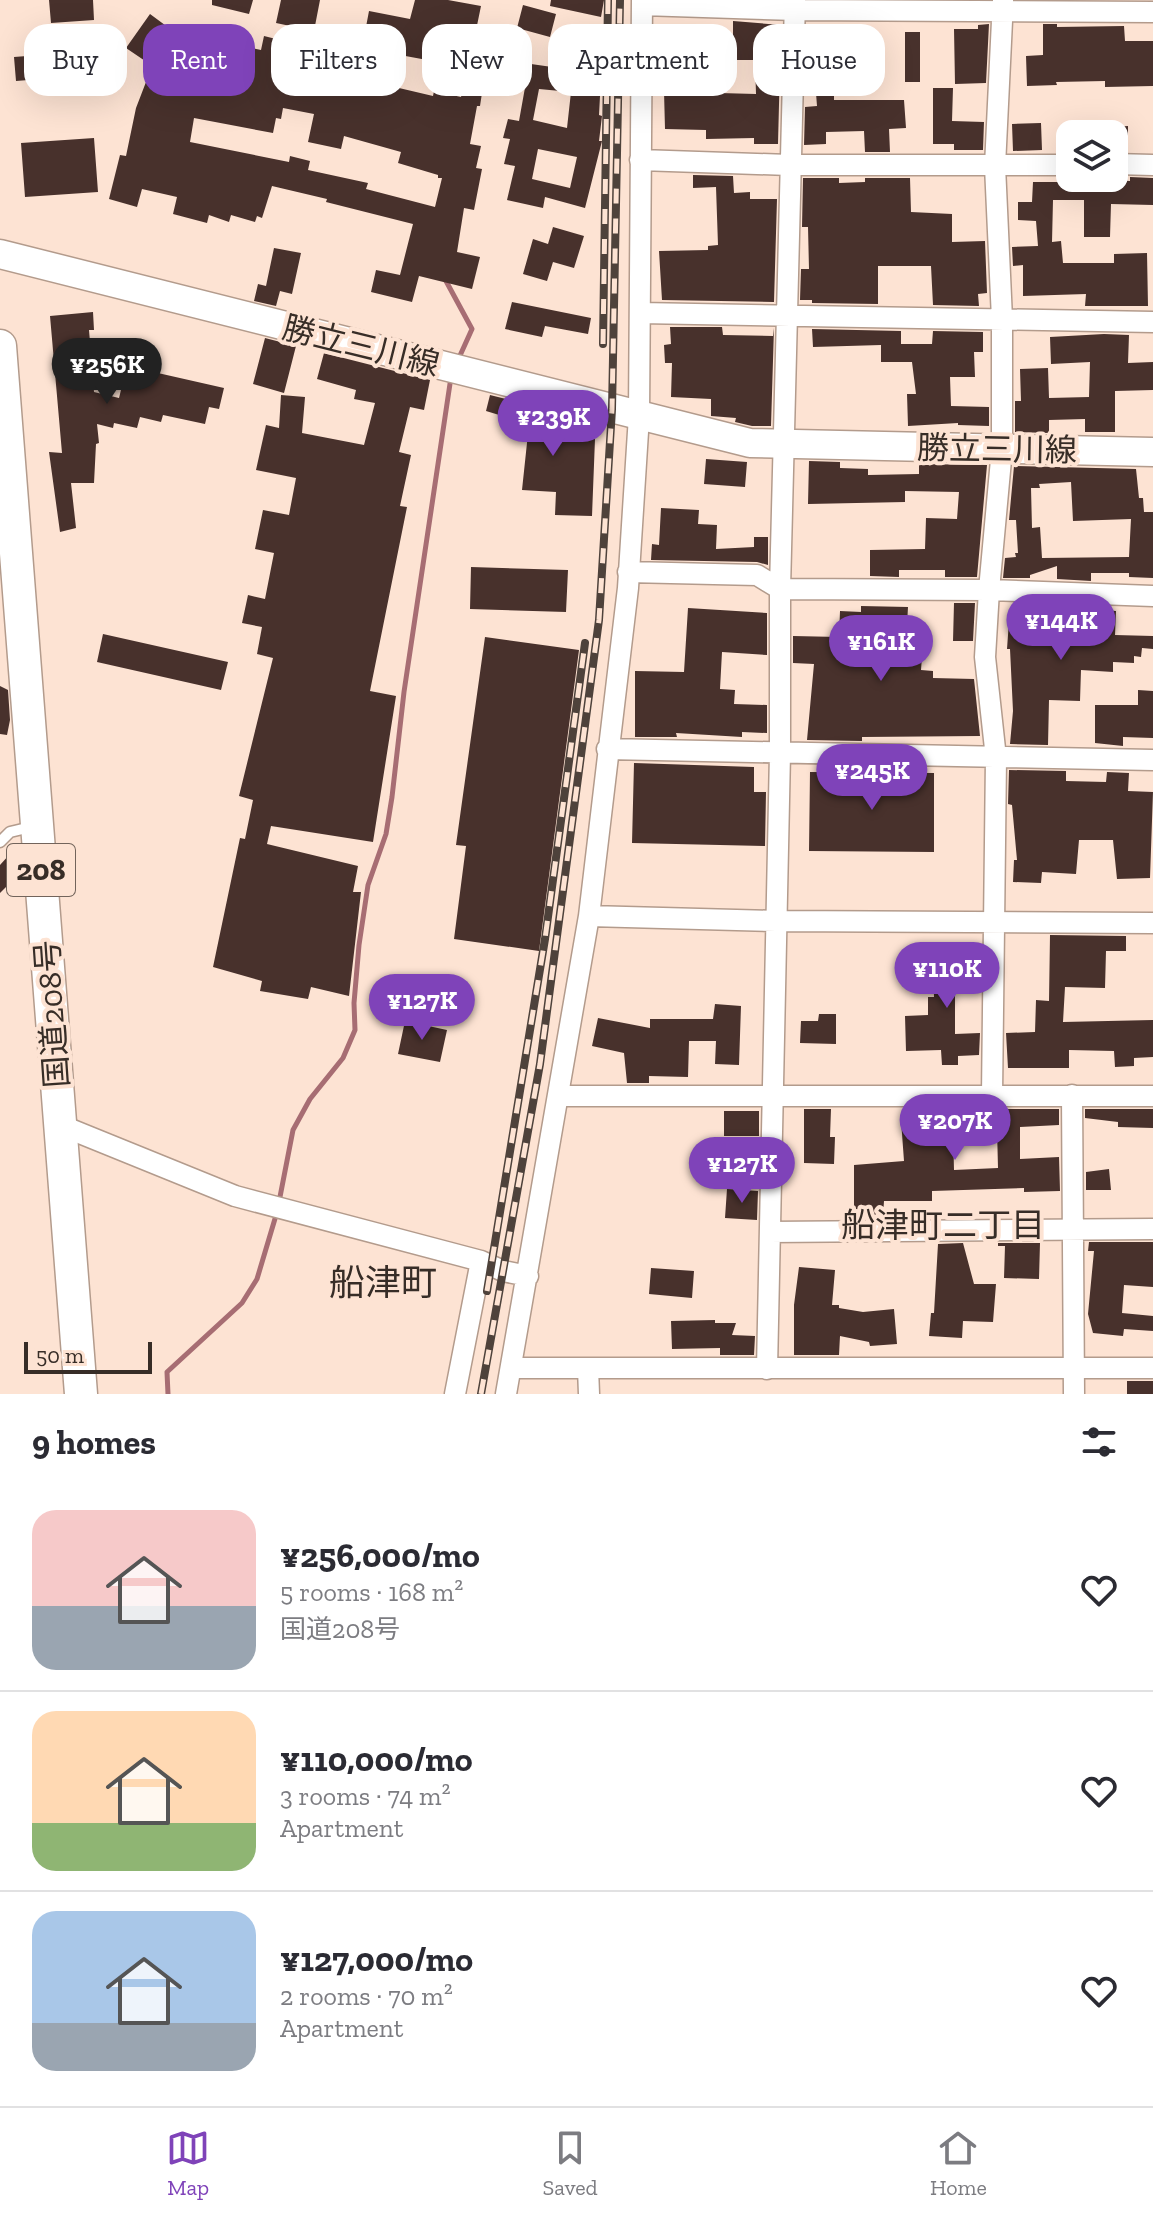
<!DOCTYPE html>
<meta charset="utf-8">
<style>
body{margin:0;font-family:"Zilla Slab","Noto Sans JP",serif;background:#f7f7f7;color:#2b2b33;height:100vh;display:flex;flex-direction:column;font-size:30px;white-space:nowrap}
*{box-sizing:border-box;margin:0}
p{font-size:26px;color:#7c7c81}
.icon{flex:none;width:44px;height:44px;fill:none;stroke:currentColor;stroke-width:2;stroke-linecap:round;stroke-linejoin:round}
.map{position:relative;height:1394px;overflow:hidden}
.sheet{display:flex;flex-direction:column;background:#fff;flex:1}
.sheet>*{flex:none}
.banner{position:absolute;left:24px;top:24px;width:1106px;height:72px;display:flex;gap:16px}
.tools{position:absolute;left:1056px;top:120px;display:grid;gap:16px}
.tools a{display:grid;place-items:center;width:72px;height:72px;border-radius:16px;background:#fff;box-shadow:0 8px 32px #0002;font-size:40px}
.scale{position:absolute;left:24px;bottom:20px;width:128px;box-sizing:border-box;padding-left:8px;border:4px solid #372d27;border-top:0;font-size:22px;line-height:28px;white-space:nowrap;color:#372d27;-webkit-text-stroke:6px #fde3d3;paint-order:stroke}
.price{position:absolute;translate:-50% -68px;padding:0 18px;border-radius:28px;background:#7f43b9;color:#fff;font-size:26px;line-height:52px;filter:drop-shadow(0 2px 4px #0008)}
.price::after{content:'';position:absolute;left:50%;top:48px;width:24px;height:18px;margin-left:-12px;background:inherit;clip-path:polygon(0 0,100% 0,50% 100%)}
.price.current{background:#222;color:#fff}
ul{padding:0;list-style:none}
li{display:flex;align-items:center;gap:24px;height:200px;padding:0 32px}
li+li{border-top:2px solid #e1e1e2}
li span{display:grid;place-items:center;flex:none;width:224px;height:160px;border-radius:24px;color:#555}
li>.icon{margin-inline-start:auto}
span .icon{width:96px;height:96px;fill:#fffc;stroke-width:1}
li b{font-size:34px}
h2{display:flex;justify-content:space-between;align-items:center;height:96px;padding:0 32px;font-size:34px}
.pill{padding:0 28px;border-radius:24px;background:#fff;box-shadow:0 8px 32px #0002;font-size:28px;line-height:72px}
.pill.current{background:#7f43b9;color:#fff}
.menu{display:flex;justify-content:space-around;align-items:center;height:112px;border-top:2px solid #e1e1e2;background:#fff;font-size:22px;color:#7c7c81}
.menu a{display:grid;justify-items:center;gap:4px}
.menu .current{color:#7f43b9}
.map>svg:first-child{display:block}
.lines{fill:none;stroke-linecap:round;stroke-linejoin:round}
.stream{stroke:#a76d73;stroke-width:5}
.building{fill:#48312c;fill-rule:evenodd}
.service-casing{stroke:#b39b8c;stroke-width:13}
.minor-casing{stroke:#b39b8c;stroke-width:23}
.secondary-casing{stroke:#b39b8c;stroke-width:31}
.trunk-casing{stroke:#b39b8c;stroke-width:35}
.service{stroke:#fff;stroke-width:10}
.minor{stroke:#fff;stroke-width:20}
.secondary{stroke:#fff;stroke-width:28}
.trunk{stroke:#fff;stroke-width:32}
.rail-casing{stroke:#4e423b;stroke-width:8}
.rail{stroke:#fde3d3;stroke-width:5;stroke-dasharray:15;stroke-linecap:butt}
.labels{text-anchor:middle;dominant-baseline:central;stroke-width:8;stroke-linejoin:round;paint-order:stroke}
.shield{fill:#fde3d3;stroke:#72645b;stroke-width:2}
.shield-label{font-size:30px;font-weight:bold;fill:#372d27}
.street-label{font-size:32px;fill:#372d27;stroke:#fde3d3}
.neighbourhood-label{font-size:34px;fill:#372d27;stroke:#fde3d3}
.quarter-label{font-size:36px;fill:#372d27;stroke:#fde3d3}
</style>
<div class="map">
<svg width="1153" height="1394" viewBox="0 0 1153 1394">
<rect width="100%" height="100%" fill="#fde3d3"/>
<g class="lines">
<!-- stream -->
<path class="stream" d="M 451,100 L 454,66
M 448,277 L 446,281 L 472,329 L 458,360
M 279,1202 L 293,1130 L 310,1099 L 343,1058 L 355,1030 L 354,1003 L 359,945 L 368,885 L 386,834 L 392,797 L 404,692 L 451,377
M 168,1394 L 167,1372 L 242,1303 L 257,1279 L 277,1212"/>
</g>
<!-- building -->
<path class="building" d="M 49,0 L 93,0 L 94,20 L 51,23 Z
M 212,0 L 253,0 L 249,14 L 212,5 Z
M 281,0 L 320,0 L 314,31 L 276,23 Z
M 415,0 L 448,0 L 481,6 L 474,40 L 482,42 L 476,73 L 437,66 L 438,62 L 362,48 L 369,11 L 410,19 Z
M 551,0 L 604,0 L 601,17 L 550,6 Z
M 523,5 L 556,14 L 550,37 L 517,28 Z
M 150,14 L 173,31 L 203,43 L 204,38 L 261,50 L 264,36 L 280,40 L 275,61 L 304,67 L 304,70 L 348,80 L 348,76 L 433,96 L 434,91 L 461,97 L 463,89 L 482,93 L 480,106 L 477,106 L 470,144 L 481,146 L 476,168 L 482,169 L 474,210 L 464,208 L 457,252 L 480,257 L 472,289 L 419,276 L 412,302 L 371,292 L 376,270 L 400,275 L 413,224 L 326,202 L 327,199 L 272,186 L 262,218 L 257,216 L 255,222 L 231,215 L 229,222 L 209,215 L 207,223 L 173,214 L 177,197 L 142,189 L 137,207 L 109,199 L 120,155 L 126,156 L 136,108 L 146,82 L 157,69 L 126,48 ZM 283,108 L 314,114 L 308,142 L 341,149 L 344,136 L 401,152 L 398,163 L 438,175 L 438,178 L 442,178 L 435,207 L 366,189 L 368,183 L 308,170 L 310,161 L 290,156 L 289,162 L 190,142 L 194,118 L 273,133 L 276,118 L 281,119 Z
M 733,21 L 781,25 L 778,144 L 754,144 L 754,138 L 706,139 L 706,130 L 665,129 L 664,91 L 671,91 L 671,64 L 685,64 L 685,41 L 690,41 L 692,24 L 708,24 L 708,63 L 718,63 L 719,93 L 756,94 L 755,60 L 733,60 Z
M 989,24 L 986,83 L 955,84 L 954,29 L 978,29 L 978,25 Z
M 1043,24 L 1057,24 L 1057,27 L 1124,26 L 1125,41 L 1153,41 L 1153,86 L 1105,87 L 1105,81 L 1056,82 L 1057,85 L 1027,86 L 1026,56 L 1043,55 Z
M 905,32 L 920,32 L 920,82 L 905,82 Z
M 826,39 L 826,41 L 838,41 L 838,48 L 854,48 L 854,67 L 806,68 L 807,40 Z
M 581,43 L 598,43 L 601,77 L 599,115 L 602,116 L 599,141 L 602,141 L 585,208 L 545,197 L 543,208 L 507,200 L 515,166 L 504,164 L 510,139 L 503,138 L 508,119 L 519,121 L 526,82 L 521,82 L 524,63 L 552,67 L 552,61 L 582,64 ZM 539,89 L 571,92 L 567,128 L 533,120 ZM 538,149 L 577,157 L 570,188 L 532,179 Z
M 53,54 L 54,78 L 16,81 L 14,57 Z
M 933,88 L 953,88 L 952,121 L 984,122 L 983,150 L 954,150 L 954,144 L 933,144 Z
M 834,92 L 834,100 L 904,100 L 906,128 L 889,129 L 890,152 L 865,152 L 864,131 L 826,132 L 826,144 L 804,145 L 805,107 L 817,106 L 816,93 Z
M 1041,123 L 1042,150 L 1013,151 L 1012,124 Z
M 1128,126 L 1128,150 L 1114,150 L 1114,127 Z
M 94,138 L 98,192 L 25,197 L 21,143 Z
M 693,175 L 733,176 L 734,193 L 750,192 L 750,199 L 777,199 L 774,302 L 662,300 L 659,251 L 708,250 L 708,246 L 718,245 L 716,187 L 693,188 Z
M 1130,177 L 1153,178 L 1153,205 L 1111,204 L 1110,237 L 1084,237 L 1084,200 L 1053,200 L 1052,242 L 1061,241 L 1063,263 L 1114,263 L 1114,254 L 1147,253 L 1148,306 L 1085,306 L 1086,294 L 1023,296 L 1023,265 L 1013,266 L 1012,247 L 1038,246 L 1036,221 L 1018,220 L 1018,202 L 1032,202 L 1033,182 L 1086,182 L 1086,179 L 1130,181 Z
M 803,178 L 839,178 L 839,183 L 865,182 L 865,178 L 910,178 L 911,212 L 952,214 L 952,242 L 985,241 L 987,293 L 978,294 L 979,306 L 933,305 L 931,266 L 878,266 L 878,304 L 812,303 L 812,300 L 800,300 L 801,269 L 809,269 L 808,227 L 802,227 Z
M 553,227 L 584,236 L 574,268 L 553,262 L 547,281 L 523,274 L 533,239 L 548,244 Z
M 274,248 L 301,253 L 292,294 L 280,291 L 276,306 L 254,301 L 258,284 L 266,286 Z
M 512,302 L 591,318 L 588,334 L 545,326 L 542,337 L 505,329 Z
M 93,312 L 94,330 L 89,330 L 94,392 L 119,398 L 127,366 L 224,388 L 219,409 L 209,407 L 205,424 L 163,415 L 161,422 L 140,417 L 137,428 L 114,423 L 113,428 L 97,424 L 99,443 L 96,444 L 94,483 L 71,483 L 76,528 L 60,532 L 49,452 L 62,453 L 50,316 Z
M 670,327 L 722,327 L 723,335 L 773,336 L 774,328 L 771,426 L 752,426 L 735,422 L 736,418 L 711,416 L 711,399 L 671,397 L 672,363 L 665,363 L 664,345 L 671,344 Z
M 812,329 L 901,331 L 901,344 L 932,344 L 933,331 L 983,332 L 983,352 L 974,352 L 975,377 L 950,377 L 951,406 L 989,407 L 989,426 L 958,425 L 958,423 L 908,426 L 907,394 L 916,394 L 912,362 L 881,362 L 881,345 L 813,347 Z
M 1104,334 L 1129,335 L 1128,363 L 1153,362 L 1153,390 L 1115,391 L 1115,432 L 1085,432 L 1085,419 L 1049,420 L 1049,433 L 1015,432 L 1015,401 L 1021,401 L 1020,369 L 1048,368 L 1049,398 L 1089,397 L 1090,362 L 1051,364 L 1050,337 Z
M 265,338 L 296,346 L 284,393 L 253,384 Z
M 324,353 L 430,380 L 424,410 L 410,407 L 399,452 L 411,455 L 400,506 L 407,507 L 370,691 L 396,696 L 373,842 L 271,826 L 267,844 L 358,866 L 353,892 L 361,892 L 349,996 L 311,987 L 308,999 L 260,991 L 262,981 L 213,967 L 240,838 L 245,839 L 253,800 L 239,796 L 273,658 L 257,654 L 262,627 L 242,623 L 248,595 L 265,599 L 274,553 L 255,549 L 263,510 L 289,515 L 296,478 L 256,470 L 266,425 L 279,428 L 281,395 L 305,397 L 302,433 L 364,445 L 375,403 L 354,399 L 356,390 L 317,379 Z
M 490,395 L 559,412 L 557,436 L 595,439 L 592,516 L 555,515 L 556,492 L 522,490 L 529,424 L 486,411 Z
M 706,459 L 747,462 L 745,487 L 704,484 Z
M 809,461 L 840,462 L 840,468 L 868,469 L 868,475 L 919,474 L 919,464 L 987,465 L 977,577 L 945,577 L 945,570 L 899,570 L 899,577 L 870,576 L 870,550 L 925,549 L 926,518 L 957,519 L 959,492 L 905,491 L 905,502 L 808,504 Z
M 1014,466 L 1136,469 L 1139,498 L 1143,498 L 1144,512 L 1153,512 L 1153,578 L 1129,577 L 1129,573 L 1091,573 L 1091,581 L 1057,579 L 1057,566 L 1030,575 L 1030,578 L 1003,578 L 1005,558 L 1016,557 L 1015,553 L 1018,553 L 1016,520 L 1009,520 ZM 1071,482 L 1073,521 L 1131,519 L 1129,557 L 1042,558 L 1040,527 L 1032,528 L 1031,488 L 1040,488 L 1039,484 Z
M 661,508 L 699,510 L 698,524 L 717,525 L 716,549 L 754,547 L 754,537 L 768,537 L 768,565 L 757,562 L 651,560 L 652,544 L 659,545 Z
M 471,567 L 568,570 L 566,612 L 470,609 Z
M 954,603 L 975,603 L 973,641 L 953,641 Z
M 1042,605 L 1116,611 L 1115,635 L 1153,636 L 1153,649 L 1142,648 L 1141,657 L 1134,656 L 1134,663 L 1113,662 L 1113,672 L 1081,670 L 1080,701 L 1049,700 L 1048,745 L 1010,744 L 1013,711 L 1010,649 L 1007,649 L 1009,621 L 1041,623 Z
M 861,606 L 908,607 L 906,642 L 923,643 L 921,670 L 933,671 L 933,678 L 974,679 L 980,736 L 862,737 L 862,741 L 807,740 L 814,664 L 793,663 L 793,636 L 839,637 L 840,611 L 861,612 Z
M 688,608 L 767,613 L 767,655 L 722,652 L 720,689 L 735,690 L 734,704 L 767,705 L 767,733 L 742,732 L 742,737 L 676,733 L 677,737 L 635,737 L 635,671 L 684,672 Z
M 103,634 L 228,662 L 221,690 L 97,662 Z
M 485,637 L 579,650 L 539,951 L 454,939 L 466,846 L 456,845 Z
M 0,686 L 8,690 L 10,720 L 7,735 L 0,734 Z
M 1138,690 L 1153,691 L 1153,738 L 1123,737 L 1123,746 L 1095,743 L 1095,705 L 1138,705 Z
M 634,763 L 754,767 L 754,792 L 766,792 L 765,846 L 632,843 Z
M 1009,770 L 1066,771 L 1066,781 L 1106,782 L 1107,772 L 1129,773 L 1128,791 L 1153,792 L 1150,878 L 1117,879 L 1113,840 L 1079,840 L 1076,874 L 1042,872 L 1041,883 L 1013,882 L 1014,860 L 1017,860 L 1012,805 L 1008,804 Z
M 810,772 L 934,773 L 934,852 L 809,851 Z
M 19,844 L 22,871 L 0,893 L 0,865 Z
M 1050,935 L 1126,936 L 1126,951 L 1106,951 L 1105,988 L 1065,987 L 1063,1022 L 1153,1020 L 1153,1057 L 1134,1058 L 1134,1066 L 1115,1067 L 1114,1051 L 1069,1050 L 1069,1068 L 1008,1068 L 1006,1033 L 1035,1032 L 1036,1000 L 1049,1001 Z
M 981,953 L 980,992 L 955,993 L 955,1034 L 980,1033 L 979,1055 L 958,1056 L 958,1065 L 942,1065 L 941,1050 L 906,1051 L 905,1016 L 928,1015 L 928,997 L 934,997 L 933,954 Z
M 715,1004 L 741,1006 L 739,1065 L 715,1064 L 716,1041 L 689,1041 L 688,1077 L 649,1076 L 649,1083 L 627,1083 L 624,1053 L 592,1046 L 598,1018 L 650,1028 L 650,1019 L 713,1019 Z
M 819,1014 L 836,1014 L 836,1044 L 800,1043 L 801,1021 L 818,1021 Z
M 405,1021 L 447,1030 L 440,1062 L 398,1054 Z
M 804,1109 L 831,1109 L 830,1137 L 835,1137 L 834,1164 L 804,1163 Z
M 993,1109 L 1059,1109 L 1059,1125 L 1020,1127 L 1020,1159 L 1059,1157 L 1060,1191 L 1024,1192 L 1024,1188 L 932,1191 L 932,1201 L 884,1201 L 883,1216 L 854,1215 L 854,1165 L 904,1161 L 901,1120 L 932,1117 L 951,1117 L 951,1120 L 976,1120 L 972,1135 L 953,1131 L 954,1170 L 998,1168 L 997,1129 L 995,1129 Z
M 1085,1109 L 1153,1109 L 1153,1128 L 1118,1127 L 1118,1122 L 1085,1118 Z
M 724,1111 L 759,1111 L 759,1136 L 724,1136 Z
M 1109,1169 L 1111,1190 L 1086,1190 L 1086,1172 Z
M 727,1189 L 758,1191 L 757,1220 L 725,1218 Z
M 1089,1242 L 1153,1242 L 1153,1287 L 1124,1285 L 1122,1313 L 1153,1316 L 1153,1331 L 1124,1329 L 1123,1336 L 1093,1333 L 1088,1314 L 1094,1251 L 1088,1251 Z
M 963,1243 L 974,1284 L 996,1284 L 993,1322 L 963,1321 L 962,1338 L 929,1336 L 931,1313 L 934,1313 L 938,1244 Z
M 998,1243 L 1040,1243 L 1039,1279 L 1004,1278 L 1005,1246 L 998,1246 Z
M 799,1267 L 835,1270 L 832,1305 L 839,1305 L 839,1308 L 863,1312 L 894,1309 L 897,1344 L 870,1346 L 869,1342 L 840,1336 L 839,1355 L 794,1355 L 794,1305 Z
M 651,1268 L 694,1271 L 692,1298 L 649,1294 Z
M 715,1320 L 715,1323 L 736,1323 L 732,1335 L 755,1336 L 754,1355 L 720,1355 L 720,1348 L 672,1349 L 671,1321 Z
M 1127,1381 L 1153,1381 L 1153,1394 L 1127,1394 Z"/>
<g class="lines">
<!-- service casing -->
<g class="service-casing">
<path id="service" d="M 0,842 L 10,832 L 31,827"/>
</g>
<!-- minor casing -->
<g class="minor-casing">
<path id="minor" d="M 642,5 L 795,10 L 1153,12
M 640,160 L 789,165 L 1070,165
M 1114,164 L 1153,165
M 640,313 L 1153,322
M 628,572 L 757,575 L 780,589 L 989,590 L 1153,596
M 607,749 L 1153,760
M 589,916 L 776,921 L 1153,923
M 992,1095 L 996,758 L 985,657 L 989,590 L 1002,449 L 1002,319 L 995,166 L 1003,0
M 1072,1095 L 1074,1394
M 560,1096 L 1153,1096
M 60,1125 L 235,1196 L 481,1261 L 455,1394
M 770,1232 L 1153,1229
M 481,1261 L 503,1271 L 528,1276
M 512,1368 L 1153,1368
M 588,1368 L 589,1394
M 767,1369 L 780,753 L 780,589 L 795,0
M 506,1394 L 589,916 L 628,588 L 639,416 L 642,0"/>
</g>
<!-- secondary casing -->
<g class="secondary-casing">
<path id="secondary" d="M 0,254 L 750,443 L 1153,452"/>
</g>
<!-- trunk casing -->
<g class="trunk-casing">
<path id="trunk" d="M 0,346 L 81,1394"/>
</g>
<!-- service -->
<use href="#service" class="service"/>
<!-- minor -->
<use href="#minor" class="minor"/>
<!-- secondary -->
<use href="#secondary" class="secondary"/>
<!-- trunk -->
<use href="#trunk" class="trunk"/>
<!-- rail casing -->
<g class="rail-casing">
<path id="rail" d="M 603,344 L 608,0
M 487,1291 L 545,939 L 585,643
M 481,1394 L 540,1064 L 599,620 L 612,409 L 620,0"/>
</g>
<!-- rail -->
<use href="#rail" class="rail"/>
</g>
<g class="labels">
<!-- shield labels -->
<rect class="shield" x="7" y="844" width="68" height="52" rx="6"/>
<g class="shield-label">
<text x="41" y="870">208</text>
</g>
<!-- street labels -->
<g class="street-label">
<text transform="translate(361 346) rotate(14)">勝立三川線</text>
<text transform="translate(997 449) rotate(1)">勝立三川線</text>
<text transform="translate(52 1014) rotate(-94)">国道208号</text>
</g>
<!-- neighbourhood labels -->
<g class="neighbourhood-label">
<text x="943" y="1225">船津町二丁目</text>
</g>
<!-- quarter labels -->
<g class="quarter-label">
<text x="383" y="1282">船津町</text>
</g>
</g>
</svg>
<div class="tools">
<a><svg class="icon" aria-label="layers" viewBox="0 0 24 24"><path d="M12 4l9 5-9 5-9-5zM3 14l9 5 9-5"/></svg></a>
</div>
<div class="scale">50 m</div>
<b class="price current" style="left:107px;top:406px">¥256K</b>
<b class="price" style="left:553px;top:458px">¥239K</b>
<b class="price" style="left:1061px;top:662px">¥144K</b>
<b class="price" style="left:881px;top:683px">¥161K</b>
<b class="price" style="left:872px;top:812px">¥245K</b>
<b class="price" style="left:947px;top:1010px">¥110K</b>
<b class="price" style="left:422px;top:1042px">¥127K</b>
<b class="price" style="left:955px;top:1162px">¥207K</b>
<b class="price" style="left:742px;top:1205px">¥127K</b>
<div class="banner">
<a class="pill">Buy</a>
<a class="pill current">Rent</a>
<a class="pill">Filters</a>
<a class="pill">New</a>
<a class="pill">Apartment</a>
<a class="pill">House</a>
</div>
</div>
<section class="sheet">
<h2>9 homes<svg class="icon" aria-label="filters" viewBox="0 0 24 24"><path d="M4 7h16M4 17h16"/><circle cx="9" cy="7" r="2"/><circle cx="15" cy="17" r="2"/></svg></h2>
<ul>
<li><span style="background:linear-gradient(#f6c9c9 60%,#9aa5b1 0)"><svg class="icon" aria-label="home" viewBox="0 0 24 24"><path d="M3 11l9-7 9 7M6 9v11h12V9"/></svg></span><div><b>¥256,000/mo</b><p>5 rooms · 168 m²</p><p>国道208号</p></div><svg class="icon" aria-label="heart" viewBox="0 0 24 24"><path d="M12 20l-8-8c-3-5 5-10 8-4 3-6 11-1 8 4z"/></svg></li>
<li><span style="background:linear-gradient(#ffd9b3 70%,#8fb573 0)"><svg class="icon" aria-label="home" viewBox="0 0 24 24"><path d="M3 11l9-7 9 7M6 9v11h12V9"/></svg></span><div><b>¥110,000/mo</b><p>3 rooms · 74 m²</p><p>Apartment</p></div><svg class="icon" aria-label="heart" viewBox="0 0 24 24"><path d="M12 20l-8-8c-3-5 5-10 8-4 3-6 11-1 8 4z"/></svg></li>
<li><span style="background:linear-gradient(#a9c7e8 70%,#9aa5b1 0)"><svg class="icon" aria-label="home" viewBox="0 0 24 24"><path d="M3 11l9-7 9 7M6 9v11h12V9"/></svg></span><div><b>¥127,000/mo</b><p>2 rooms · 70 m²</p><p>Apartment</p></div><svg class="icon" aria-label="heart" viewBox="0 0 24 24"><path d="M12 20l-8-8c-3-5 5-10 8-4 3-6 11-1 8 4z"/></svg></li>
</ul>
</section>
<nav class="menu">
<a class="current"><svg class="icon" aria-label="map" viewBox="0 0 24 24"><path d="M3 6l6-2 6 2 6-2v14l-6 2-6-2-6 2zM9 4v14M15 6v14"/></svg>Map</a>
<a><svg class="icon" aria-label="saved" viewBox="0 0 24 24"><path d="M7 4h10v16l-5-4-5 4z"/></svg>Saved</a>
<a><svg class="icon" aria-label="home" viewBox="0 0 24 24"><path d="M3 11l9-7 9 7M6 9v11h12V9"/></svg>Home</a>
</nav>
